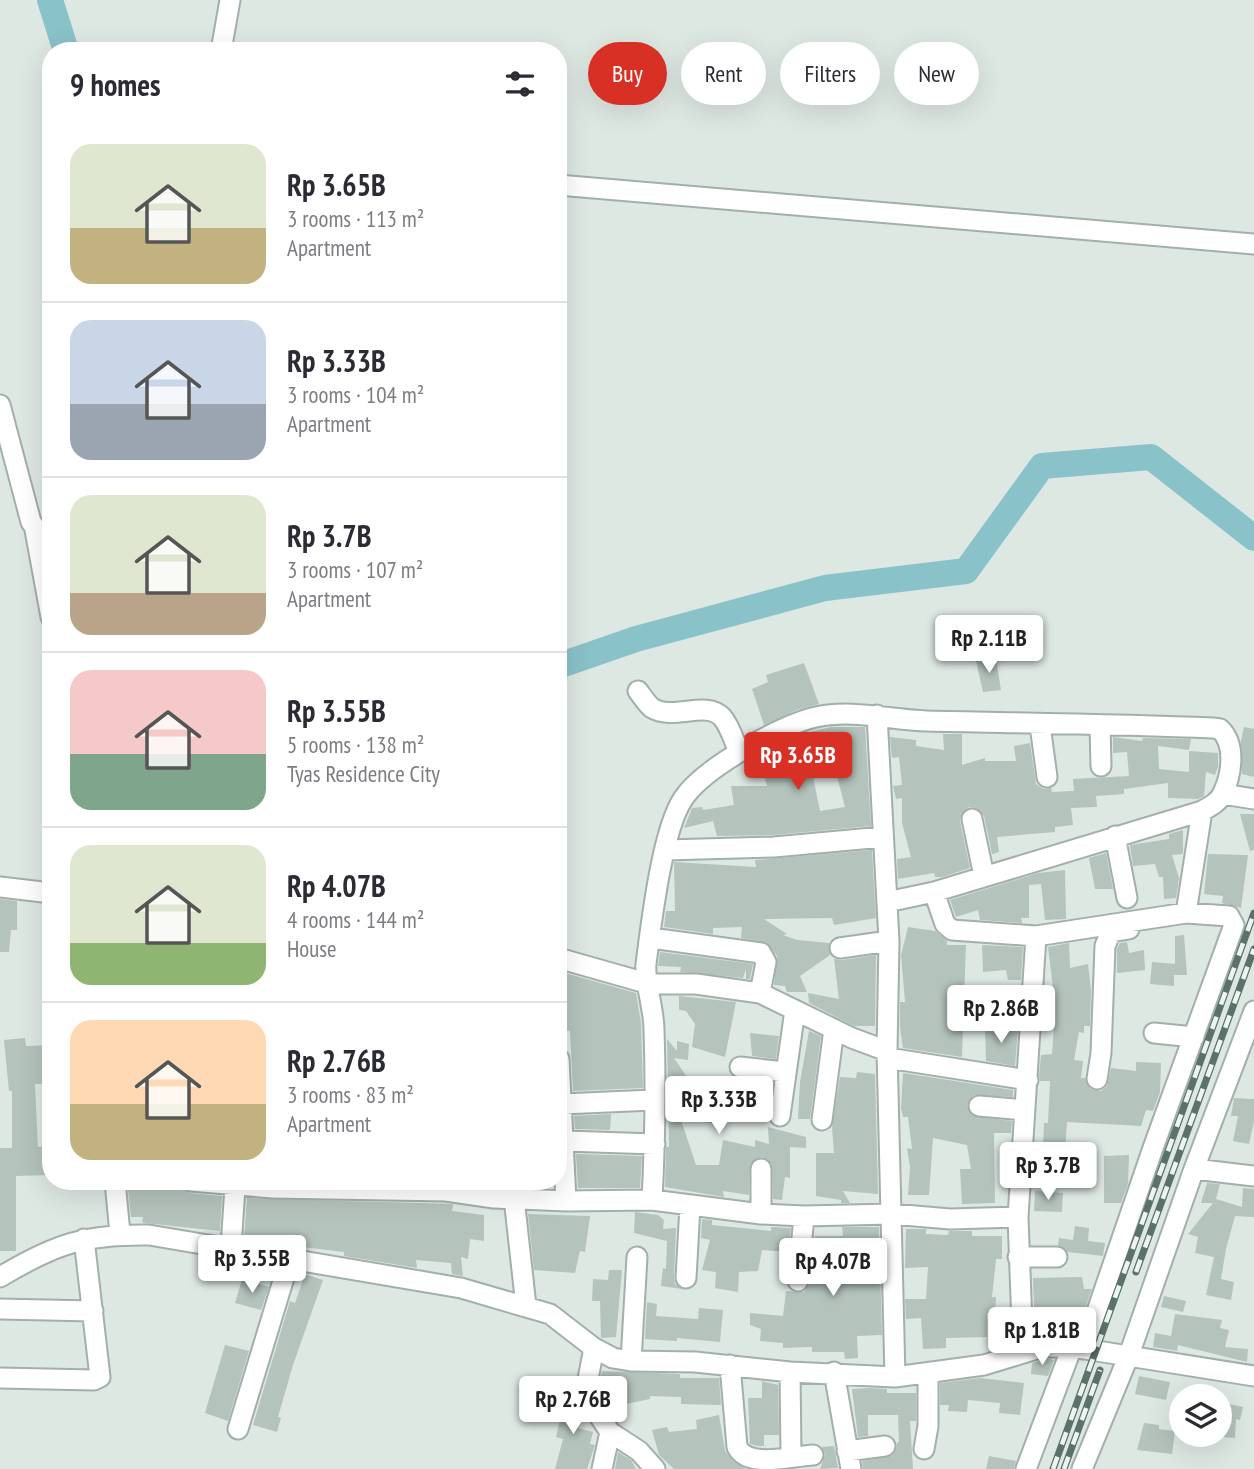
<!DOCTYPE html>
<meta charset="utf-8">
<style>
body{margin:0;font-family:"PT Sans Narrow",sans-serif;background:#f7f7f7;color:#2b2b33;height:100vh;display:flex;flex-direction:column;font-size:26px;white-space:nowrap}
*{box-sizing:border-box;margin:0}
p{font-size:23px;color:#7c7c81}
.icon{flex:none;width:38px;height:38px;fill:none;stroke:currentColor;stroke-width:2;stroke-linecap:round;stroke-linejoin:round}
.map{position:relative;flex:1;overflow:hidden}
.drawer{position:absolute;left:42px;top:42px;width:525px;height:1148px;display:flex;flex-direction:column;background:#fff;border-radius:28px;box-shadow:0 7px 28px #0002}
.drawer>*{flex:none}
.top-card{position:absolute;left:588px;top:42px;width:560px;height:63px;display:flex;gap:14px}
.controls{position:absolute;left:1169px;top:1384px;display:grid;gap:14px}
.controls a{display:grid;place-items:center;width:63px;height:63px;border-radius:50%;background:#fff;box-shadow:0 7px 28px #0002;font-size:35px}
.price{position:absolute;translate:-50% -60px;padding:0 16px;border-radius:7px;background:#fff;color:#222;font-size:23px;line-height:46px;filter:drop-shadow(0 2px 4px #0008)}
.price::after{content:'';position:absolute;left:50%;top:42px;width:21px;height:16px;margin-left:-10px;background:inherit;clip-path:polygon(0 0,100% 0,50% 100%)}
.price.on{background:#d93025;color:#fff}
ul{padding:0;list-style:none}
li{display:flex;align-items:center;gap:21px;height:175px;padding:0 28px}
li+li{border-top:2px solid #e1e1e2}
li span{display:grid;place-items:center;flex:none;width:196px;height:140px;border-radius:21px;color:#555}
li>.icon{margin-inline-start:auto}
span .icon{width:84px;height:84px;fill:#fffc;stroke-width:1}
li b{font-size:30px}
h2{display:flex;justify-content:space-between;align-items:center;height:84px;padding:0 28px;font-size:30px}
.pill{padding:0 24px;border-radius:32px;background:#fff;box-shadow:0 7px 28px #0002;font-size:24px;line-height:63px}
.pill.on{background:#d93025;color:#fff}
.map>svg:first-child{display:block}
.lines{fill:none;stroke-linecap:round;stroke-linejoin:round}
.river{stroke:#8ac2ca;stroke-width:26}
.building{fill:#b4c3bc}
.minor-casing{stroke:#a2afaa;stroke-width:23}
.minor{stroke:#fff;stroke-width:19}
.rail-casing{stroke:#5b726b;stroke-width:7}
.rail{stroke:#eef5f1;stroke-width:4.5;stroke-dasharray:13;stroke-linecap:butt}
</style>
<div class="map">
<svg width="1254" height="1469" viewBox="0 0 1254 1469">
<rect width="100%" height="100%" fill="#dee8e3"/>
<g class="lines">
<!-- river -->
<path class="river" d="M 50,0 L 66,51
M 558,666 L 636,639 L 825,588 L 966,571 L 1042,466 L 1151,457 L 1254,538"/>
</g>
<!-- building -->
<path class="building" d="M 996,659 L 1001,690 L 983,692 L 976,661 Z
M 804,663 L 819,704 L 797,710 L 764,725 L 752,689 L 768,682 L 766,675 Z
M 831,727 L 865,727 L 871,826 L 773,835 L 717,836 L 713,821 L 684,828 L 692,808 L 702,807 L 703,810 L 734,805 L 731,786 L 767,786 L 764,775 L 812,772 L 820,811 L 845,807 L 832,757 L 839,750 L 812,749 L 762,766 L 759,755 L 805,733 Z
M 1244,727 L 1254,729 L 1254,777 L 1242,774 L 1241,741 Z
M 943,734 L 962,734 L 962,765 L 985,758 L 985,761 L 1016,761 L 1014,746 L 1030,743 L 1036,784 L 1043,789 L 1051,788 L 1052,792 L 1074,791 L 1073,779 L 1129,776 L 1127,752 L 1113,753 L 1113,737 L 1142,741 L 1143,738 L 1191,739 L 1189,750 L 1158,746 L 1159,769 L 1189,772 L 1189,751 L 1218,753 L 1218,767 L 1215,775 L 1206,772 L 1204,796 L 1198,799 L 1168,798 L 1168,783 L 1124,789 L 1124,794 L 1096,796 L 1097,807 L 1071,808 L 1073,825 L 1055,827 L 1055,832 L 997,837 L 999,852 L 992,854 L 984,816 L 976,808 L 969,807 L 961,815 L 960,821 L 970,868 L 942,877 L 935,877 L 934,873 L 898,879 L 897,859 L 911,857 L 902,823 L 902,798 L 896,799 L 893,786 L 902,785 L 899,757 L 892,758 L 890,737 L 916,740 L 916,746 L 944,750 Z
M 1240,814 L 1254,814 L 1254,850 L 1250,851 Z
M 1183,830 L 1183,854 L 1172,855 L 1179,878 L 1176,898 L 1164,899 L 1163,877 L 1159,877 L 1155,864 L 1133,866 L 1130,845 L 1169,839 L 1169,834 Z
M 872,850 L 876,918 L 834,925 L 832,918 L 764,919 L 787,934 L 783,935 L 797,940 L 829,943 L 830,955 L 800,976 L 807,992 L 787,992 L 785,986 L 774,985 L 777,956 L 767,943 L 741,938 L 742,927 L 713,928 L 713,934 L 664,927 L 666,911 L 675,911 L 674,862 L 756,867 L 755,860 Z
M 1106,853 L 1113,889 L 1095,889 L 1089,858 Z
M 1208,854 L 1248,855 L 1241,908 L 1222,903 L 1223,896 L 1204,894 Z
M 1065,870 L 1066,919 L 1045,920 L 1041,884 L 1029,885 L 1029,918 L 1021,918 L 1022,923 L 980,920 L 978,910 L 956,917 L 950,900 L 1038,873 Z
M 0,899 L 17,901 L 17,930 L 11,930 L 9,952 L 0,952 Z
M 908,927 L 935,931 L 947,941 L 947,945 L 966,945 L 962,1057 L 903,1048 L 900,1027 L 900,1002 L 905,1002 L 901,955 Z
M 1184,935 L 1187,975 L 1174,975 L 1174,986 L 1150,984 L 1152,962 L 1175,964 L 1175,936 Z
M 1127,942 L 1129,953 L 1144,950 L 1145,970 L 1117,973 L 1117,949 L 1120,943 Z
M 1069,943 L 1070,968 L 1088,964 L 1091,990 L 1090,1026 L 1084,1026 L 1084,1033 L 1079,1032 L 1074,1060 L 1083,1061 L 1081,1078 L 1085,1078 L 1090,1089 L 1101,1091 L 1107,1086 L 1111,1068 L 1136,1071 L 1136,1062 L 1161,1063 L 1160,1092 L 1153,1111 L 1146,1110 L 1141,1126 L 1067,1122 L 1064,1167 L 1033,1167 L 1035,1149 L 1043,1146 L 1044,1123 L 1048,1123 L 1050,1081 L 1040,1081 L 1039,1076 L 1041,1055 L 1052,1054 L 1054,1024 L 1049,1025 L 1047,997 L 1054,996 L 1048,947 Z
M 982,945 L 1023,947 L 1021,980 L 1008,980 L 1006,970 L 983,972 Z
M 660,952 L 753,964 L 750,979 L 746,979 L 746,969 L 743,978 L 680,972 L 681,967 L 658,966 Z
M 876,955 L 875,1026 L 854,1026 L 809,1003 L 808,993 L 839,999 L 834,959 L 842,960 Z
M 558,971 L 636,993 L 641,1023 L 643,1088 L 573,1091 L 570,1031 L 558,1030 Z
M 679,996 L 736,1002 L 725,1057 L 692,1047 L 695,1024 L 686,1011 L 679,1010 Z
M 985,1027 L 1018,1028 L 1015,1066 L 986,1061 Z
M 809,1031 L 821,1036 L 810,1119 L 798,1119 L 800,1082 Z
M 750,1033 L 779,1036 L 776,1059 L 752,1056 Z
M 25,1038 L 26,1046 L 51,1045 L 51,1084 L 35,1084 L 38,1147 L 51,1146 L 51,1175 L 16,1176 L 16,1251 L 0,1251 L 0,1148 L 12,1148 L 12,1091 L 9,1091 L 4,1040 Z
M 667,1039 L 677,1051 L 677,1041 L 689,1044 L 688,1060 L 674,1058 L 691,1083 L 710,1087 L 732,1086 L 733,1077 L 772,1083 L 770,1099 L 725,1097 L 722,1124 L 681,1120 L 696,1165 L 719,1165 L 723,1140 L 755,1147 L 755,1140 L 769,1144 L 768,1127 L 806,1137 L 806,1148 L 790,1147 L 790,1178 L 785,1177 L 782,1200 L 773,1199 L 772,1164 L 762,1157 L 750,1164 L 749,1195 L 723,1191 L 724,1197 L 665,1187 L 666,1147 L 669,1147 Z
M 857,1072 L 875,1074 L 878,1194 L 843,1191 L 850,1203 L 841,1203 L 841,1200 L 816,1196 L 816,1153 L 834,1153 L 832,1128 L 840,1077 L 856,1078 Z
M 903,1073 L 1013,1090 L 1013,1097 L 974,1095 L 967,1104 L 973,1116 L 1012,1121 L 1011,1133 L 994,1133 L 995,1203 L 962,1204 L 960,1169 L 971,1169 L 967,1145 L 933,1138 L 929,1195 L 908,1195 L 910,1167 L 907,1148 L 912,1149 L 908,1117 L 903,1117 L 901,1108 Z
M 1234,1098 L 1254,1099 L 1254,1121 L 1249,1144 L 1233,1141 L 1238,1116 L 1231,1116 Z
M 611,1114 L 610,1130 L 575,1129 L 574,1116 Z
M 576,1154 L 642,1156 L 640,1188 L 578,1188 Z
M 1129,1155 L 1128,1184 L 1121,1203 L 1104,1203 L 1104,1156 Z
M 127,1181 L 157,1184 L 157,1187 L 182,1189 L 190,1193 L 222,1196 L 220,1231 L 145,1223 L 142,1222 L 143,1217 L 131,1217 Z
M 1207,1183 L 1220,1184 L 1216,1199 L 1242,1207 L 1243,1188 L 1254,1189 L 1254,1217 L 1235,1216 L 1226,1249 L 1221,1279 L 1234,1282 L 1231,1300 L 1206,1295 L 1214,1257 L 1195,1253 L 1198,1237 L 1188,1234 L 1213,1203 L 1201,1203 Z
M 1035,1191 L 1063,1193 L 1062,1212 L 1034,1211 Z
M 247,1198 L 453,1204 L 452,1211 L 484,1215 L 484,1241 L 470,1239 L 468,1259 L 461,1257 L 463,1276 L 452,1274 L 451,1263 L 416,1260 L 417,1268 L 344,1256 L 344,1252 L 261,1242 L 244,1238 Z
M 635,1212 L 658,1215 L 664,1220 L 663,1229 L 676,1228 L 674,1278 L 675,1284 L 682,1289 L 661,1286 L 663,1268 L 666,1269 L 667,1241 L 634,1233 Z
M 528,1214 L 590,1216 L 585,1252 L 580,1251 L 575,1273 L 534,1270 Z
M 702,1219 L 712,1220 L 712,1225 L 771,1231 L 771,1227 L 791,1228 L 788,1252 L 762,1250 L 758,1271 L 739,1272 L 738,1292 L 715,1288 L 716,1272 L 702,1270 L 710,1240 L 701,1238 Z
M 1075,1226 L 1089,1228 L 1088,1241 L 1105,1243 L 1103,1256 L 1068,1252 L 1058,1245 L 1059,1238 L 1073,1240 Z
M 842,1227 L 879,1227 L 882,1335 L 857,1336 L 858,1358 L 845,1359 L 844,1352 L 812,1352 L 812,1347 L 783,1348 L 783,1343 L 760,1341 L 761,1329 L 750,1325 L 750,1313 L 783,1316 L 786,1291 L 804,1292 L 812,1281 L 815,1236 L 843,1236 Z
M 906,1229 L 926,1229 L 926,1234 L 948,1235 L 949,1231 L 972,1231 L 972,1236 L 1002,1236 L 1002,1259 L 996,1259 L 992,1297 L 996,1297 L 995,1313 L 987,1313 L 987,1337 L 946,1338 L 946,1348 L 923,1349 L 921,1318 L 906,1319 L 905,1299 L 926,1299 L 928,1267 L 905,1268 Z
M 609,1270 L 622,1270 L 616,1337 L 601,1338 L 600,1301 L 592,1301 L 593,1279 L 608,1280 Z
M 305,1274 L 323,1280 L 293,1365 L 278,1417 L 281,1418 L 277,1432 L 253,1425 L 290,1301 L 295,1303 Z
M 1082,1277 L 1084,1289 L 1092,1289 L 1083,1314 L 1064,1313 L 1066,1335 L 1035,1337 L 1033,1278 Z
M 242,1279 L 269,1287 L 261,1310 L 235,1303 Z
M 1164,1296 L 1186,1301 L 1183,1312 L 1161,1307 Z
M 647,1302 L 657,1304 L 656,1316 L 698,1319 L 699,1308 L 723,1310 L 720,1342 L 677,1338 L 677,1341 L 645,1339 Z
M 1175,1314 L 1222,1320 L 1220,1328 L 1229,1330 L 1225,1347 L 1248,1349 L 1247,1362 L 1178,1345 L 1177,1351 L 1153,1347 L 1155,1333 L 1171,1336 Z
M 225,1345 L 249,1351 L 228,1421 L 205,1413 Z
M 1048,1359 L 1054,1360 L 1048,1376 L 1031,1374 L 1032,1363 Z
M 602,1371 L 680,1374 L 680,1378 L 719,1378 L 721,1405 L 681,1404 L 681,1397 L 650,1396 L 650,1399 L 626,1404 L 626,1410 L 612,1413 L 608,1392 L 602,1392 L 600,1383 Z
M 1139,1376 L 1170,1382 L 1166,1400 L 1135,1394 Z
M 980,1378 L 1024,1383 L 1020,1415 L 999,1413 L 1000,1403 L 968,1400 L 967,1412 L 948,1411 L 949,1405 L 940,1405 L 940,1383 Z
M 762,1381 L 778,1385 L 779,1435 L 764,1435 L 764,1446 L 758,1446 L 750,1444 L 748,1398 L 762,1398 Z
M 567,1388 L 576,1390 L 581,1408 L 578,1428 L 593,1432 L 590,1444 L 595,1445 L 587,1469 L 555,1469 L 563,1439 L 556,1437 Z
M 870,1388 L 887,1389 L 887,1393 L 916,1393 L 916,1421 L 910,1421 L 913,1469 L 863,1469 L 862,1461 L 892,1456 L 896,1450 L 897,1443 L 899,1442 L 898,1415 L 868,1415 L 868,1436 L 858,1437 L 852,1389 Z
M 1220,1402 L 1243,1407 L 1240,1420 L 1236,1419 L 1235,1438 L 1220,1437 Z
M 719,1415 L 725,1451 L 734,1462 L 746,1469 L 674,1469 L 659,1455 L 652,1430 L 667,1427 L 669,1432 L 697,1429 L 696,1420 Z
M 1144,1423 L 1159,1425 L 1159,1429 L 1175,1431 L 1172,1454 L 1137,1450 Z
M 834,1446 L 838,1468 L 820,1469 L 825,1455 L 822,1447 Z
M 618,1452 L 631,1460 L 636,1469 L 615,1469 Z
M 989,1456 L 1016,1461 L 1014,1469 L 986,1469 Z"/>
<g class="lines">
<!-- minor casing -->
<g class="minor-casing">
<path id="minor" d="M 221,51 L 230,0
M 558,185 L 1254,244
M 0,405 L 31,522 L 41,536 L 51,543
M 35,530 L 51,617
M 638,691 C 642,696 647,704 652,708 C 673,721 706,700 722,717 C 730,726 734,741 739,752
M 877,715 L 889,941 L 887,1051 L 895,1377
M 1040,725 L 1047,777
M 1100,725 L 1101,766
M 1223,794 L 1254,799
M 972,819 L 984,876
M 1115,836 L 1127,898
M 666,850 L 774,847 L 883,837
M 0,887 L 51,893
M 934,892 L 945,924 L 952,930 L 1036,936
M 1186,913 L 1202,811
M 651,938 L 761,953 L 766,962 L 760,993
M 840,948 L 889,941
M 558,958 L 646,983
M 649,984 L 696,984 L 760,993 L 852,1038 L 887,1051
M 1154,1033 L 1194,1037
M 888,1058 L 1028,1080
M 559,1059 L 566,1201
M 740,1067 L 785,1072
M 1097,1079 L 1101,1053 L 1105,946 L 1111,932 L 1129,929
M 562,1104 L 653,1100
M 979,1106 L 1025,1110
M 780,1116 L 795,1010
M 822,1120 L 834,1029
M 565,1141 L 655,1144
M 761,1169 L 761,1214
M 1194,1169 L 1254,1176
M 115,1181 L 120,1234
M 191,1181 L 273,1188 L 446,1191 L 494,1198 L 566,1201 L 652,1200 L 761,1214 L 804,1216 L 892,1214 L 950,1219 L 1018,1217
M 514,1198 L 526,1306
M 652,1200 C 655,1143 656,1087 654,1030 C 654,1008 644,981 646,964 C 651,925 662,830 683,799 C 702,769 782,724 816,717 C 854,709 889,720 927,721 C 1022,723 1118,724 1213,728 L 1220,729 C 1236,744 1232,774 1223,793 C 1219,802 1211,806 1202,811 L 934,892 L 887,902
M 231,1247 L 235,1187
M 1018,1257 L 1057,1257
M 0,1277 C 55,1244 85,1234 149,1235 L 461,1288 L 550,1314 L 594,1348 L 613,1358 L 631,1361 L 695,1362 L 790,1372 L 895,1377 L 984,1365 L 1043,1347 L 1072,1347 L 1254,1376
M 686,1278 L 690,1206
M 798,1281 L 804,1216
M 0,1309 L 93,1311
M 594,1348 L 587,1384 L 594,1408 L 610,1432 L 639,1451 L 655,1469
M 1023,1352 L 1018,1217 L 1036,936 L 1186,913 L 1229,916 L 1234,925 L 1153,1148 L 1084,1349
M 631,1361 L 637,1257
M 730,1365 L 737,1447 C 748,1469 792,1456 813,1455
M 790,1372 L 791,1456
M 834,1372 L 851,1469
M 0,1378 L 94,1380 L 100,1377 L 84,1239
M 238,1429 L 290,1258
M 924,1449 L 928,1426 L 928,1373
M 847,1451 L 885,1446
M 602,1469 L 610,1432
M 1026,1469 L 1072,1347
M 1082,1469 L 1129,1355 L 1194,1169 L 1254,1011"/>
</g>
<!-- minor -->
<use href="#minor" class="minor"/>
<!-- rail casing -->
<g class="rail-casing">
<path id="rail" d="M 1136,1272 L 1254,949
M 1053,1469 L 1254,913
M 1064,1469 L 1100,1370"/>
</g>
<!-- rail -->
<use href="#rail" class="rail"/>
</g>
</svg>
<div class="controls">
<a><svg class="icon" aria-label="layers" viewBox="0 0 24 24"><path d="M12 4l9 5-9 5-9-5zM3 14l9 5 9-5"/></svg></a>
</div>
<b class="price" style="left:989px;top:675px">Rp 2.11B</b>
<b class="price on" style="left:798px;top:792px">Rp 3.65B</b>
<b class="price" style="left:1001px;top:1045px">Rp 2.86B</b>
<b class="price" style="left:719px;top:1136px">Rp 3.33B</b>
<b class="price" style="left:1048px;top:1202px">Rp 3.7B</b>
<b class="price" style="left:252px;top:1295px">Rp 3.55B</b>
<b class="price" style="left:833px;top:1298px">Rp 4.07B</b>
<b class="price" style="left:1042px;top:1367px">Rp 1.81B</b>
<b class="price" style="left:573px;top:1436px">Rp 2.76B</b>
<div class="top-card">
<a class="pill on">Buy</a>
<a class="pill">Rent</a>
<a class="pill">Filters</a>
<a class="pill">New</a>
</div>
<section class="drawer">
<h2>9 homes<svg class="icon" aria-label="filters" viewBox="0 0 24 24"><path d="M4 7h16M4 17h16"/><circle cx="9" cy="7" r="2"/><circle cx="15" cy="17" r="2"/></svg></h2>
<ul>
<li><span style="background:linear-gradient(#dfe7d0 60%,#c2b280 0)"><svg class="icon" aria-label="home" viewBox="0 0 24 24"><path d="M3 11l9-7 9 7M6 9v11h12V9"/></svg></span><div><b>Rp 3.65B</b><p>3 rooms · 113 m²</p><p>Apartment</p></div></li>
<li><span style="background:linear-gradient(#c9d6e8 60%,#9aa5b1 0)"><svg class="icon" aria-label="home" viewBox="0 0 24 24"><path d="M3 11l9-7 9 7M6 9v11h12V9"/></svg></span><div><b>Rp 3.33B</b><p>3 rooms · 104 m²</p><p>Apartment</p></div></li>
<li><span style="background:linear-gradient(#dfe7d0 70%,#b9a48a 0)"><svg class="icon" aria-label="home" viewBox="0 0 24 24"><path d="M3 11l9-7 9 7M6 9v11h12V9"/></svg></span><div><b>Rp 3.7B</b><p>3 rooms · 107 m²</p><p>Apartment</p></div></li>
<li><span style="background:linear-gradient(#f6c9c9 60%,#7fa58c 0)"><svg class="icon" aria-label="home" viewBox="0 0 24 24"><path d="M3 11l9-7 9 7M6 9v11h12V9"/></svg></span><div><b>Rp 3.55B</b><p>5 rooms · 138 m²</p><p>Tyas Residence City</p></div></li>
<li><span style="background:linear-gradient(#dfe7d0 70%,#8fb573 0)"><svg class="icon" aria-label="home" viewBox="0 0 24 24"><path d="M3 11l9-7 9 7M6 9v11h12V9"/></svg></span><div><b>Rp 4.07B</b><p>4 rooms · 144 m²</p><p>House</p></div></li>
<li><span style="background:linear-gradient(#ffd9b3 60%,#c2b280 0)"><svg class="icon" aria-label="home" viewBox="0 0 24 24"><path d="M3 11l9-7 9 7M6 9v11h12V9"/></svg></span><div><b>Rp 2.76B</b><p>3 rooms · 83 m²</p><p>Apartment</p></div></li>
</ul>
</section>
</div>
